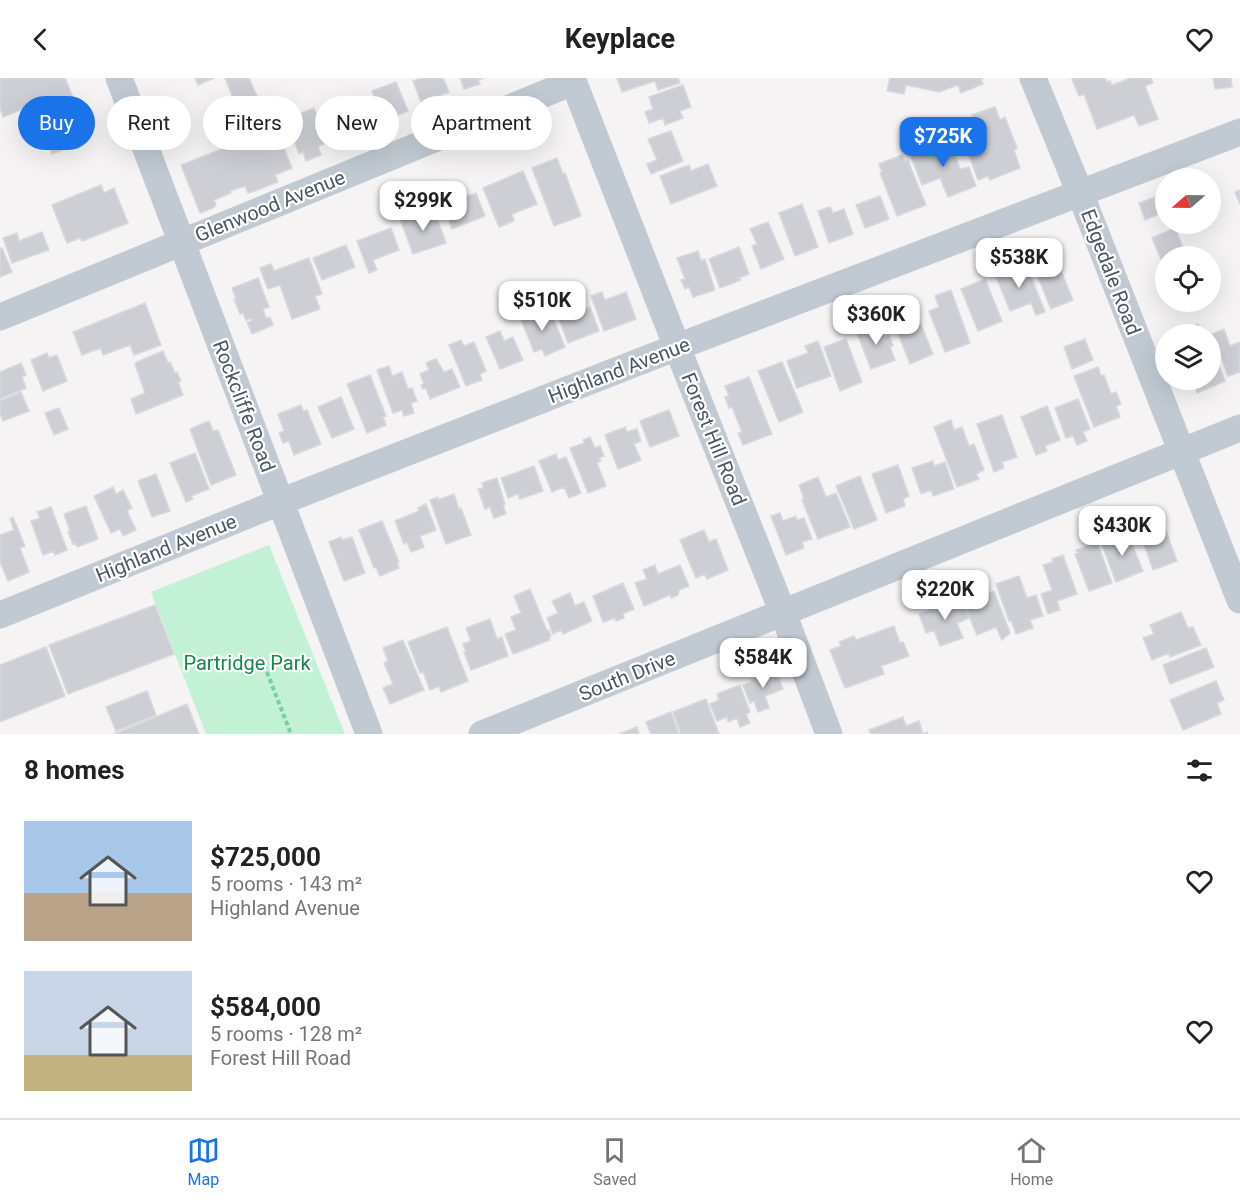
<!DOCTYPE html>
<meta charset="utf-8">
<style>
body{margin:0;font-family:Roboto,sans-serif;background:#f2f2f2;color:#222;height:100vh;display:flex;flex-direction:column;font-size:22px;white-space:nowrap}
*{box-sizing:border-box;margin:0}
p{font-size:20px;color:#767676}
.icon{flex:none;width:33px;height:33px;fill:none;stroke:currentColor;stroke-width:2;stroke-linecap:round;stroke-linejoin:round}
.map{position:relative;height:656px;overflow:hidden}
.details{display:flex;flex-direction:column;background:#fff;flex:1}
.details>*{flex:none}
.hud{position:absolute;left:18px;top:18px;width:600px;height:54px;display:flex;gap:12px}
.needle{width:39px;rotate:250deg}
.controls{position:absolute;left:1155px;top:90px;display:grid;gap:12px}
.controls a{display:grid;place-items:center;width:66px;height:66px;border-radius:50%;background:#fff;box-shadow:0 6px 24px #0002;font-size:30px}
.price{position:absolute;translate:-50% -51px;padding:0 14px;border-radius:12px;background:#fff;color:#222;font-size:20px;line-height:39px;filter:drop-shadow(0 2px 3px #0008)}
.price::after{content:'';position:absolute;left:50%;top:36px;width:18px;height:14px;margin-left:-9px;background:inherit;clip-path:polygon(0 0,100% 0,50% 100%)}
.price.selected{background:#1a73e8;color:#fff}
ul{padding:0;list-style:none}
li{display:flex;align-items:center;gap:18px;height:150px;padding:0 24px}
li span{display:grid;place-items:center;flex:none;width:168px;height:120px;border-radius:0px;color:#555}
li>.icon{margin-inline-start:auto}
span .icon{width:72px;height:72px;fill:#fffc;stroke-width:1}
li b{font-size:26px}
h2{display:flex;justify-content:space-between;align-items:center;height:72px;padding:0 24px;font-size:26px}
.chip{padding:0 21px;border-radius:27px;background:#fff;box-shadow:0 6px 24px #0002;font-size:21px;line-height:54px}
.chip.selected{background:#1a73e8;color:#fff}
header{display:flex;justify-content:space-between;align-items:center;height:78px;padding:0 24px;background:#fff;font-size:27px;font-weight:700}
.dock{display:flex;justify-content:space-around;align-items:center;height:84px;border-top:2px solid #e0e0e0;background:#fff;font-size:16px;color:#767676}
.dock a{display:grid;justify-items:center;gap:3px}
.dock .selected{color:#1a73e8}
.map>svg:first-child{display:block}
.green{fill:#c3f1d5}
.building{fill:#cdcfd5;stroke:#d7d9de;stroke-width:1.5}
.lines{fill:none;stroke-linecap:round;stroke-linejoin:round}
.path{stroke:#7ad0a6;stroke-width:4;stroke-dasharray:4.5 3;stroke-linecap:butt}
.minor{stroke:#c1cad2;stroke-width:27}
.labels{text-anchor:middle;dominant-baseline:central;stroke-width:4.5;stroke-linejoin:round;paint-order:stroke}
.street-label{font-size:20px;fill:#4a5661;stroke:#fff}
.park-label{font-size:20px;fill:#17864f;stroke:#fff}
</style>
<header><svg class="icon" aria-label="back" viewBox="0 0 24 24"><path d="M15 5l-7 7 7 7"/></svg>Keyplace<svg class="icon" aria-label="heart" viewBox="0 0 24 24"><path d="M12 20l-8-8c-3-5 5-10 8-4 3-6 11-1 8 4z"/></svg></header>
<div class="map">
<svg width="1240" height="656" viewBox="0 0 1240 656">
<rect width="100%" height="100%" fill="#f5f3f3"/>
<!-- green -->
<path class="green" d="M 269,467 L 345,656 L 206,656 L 151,514 Z"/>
<!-- building -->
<path class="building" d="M 0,0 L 65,0 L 80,36 L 72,39 L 82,65 L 52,76 L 41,47 L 45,46 L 37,25 L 3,39 L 0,30 Z
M 195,0 L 214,0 L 198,7 Z
M 225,0 L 249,0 L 257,18 L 236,27 Z
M 422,0 L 443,0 L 449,14 L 438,18 L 439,20 L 422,27 L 413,3 Z
M 460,0 L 484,0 L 478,2 L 480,6 L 464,11 Z
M 617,0 L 678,0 L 680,5 L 658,12 L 655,3 L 622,14 Z
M 890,0 L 984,0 L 981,1 L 983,6 L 961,15 L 958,7 L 939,14 L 906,7 L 904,16 L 887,13 Z
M 1074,0 L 1105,0 L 1107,4 L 1110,3 L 1112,7 L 1131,0 L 1151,0 L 1153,5 L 1145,8 L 1158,41 L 1139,48 L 1134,37 L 1097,51 L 1084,16 L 1079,18 L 1072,1 Z
M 1213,0 L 1231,0 L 1232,9 L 1215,11 Z
M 396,4 L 408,33 L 384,43 L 372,13 Z
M 683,7 L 691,29 L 680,33 L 683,40 L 665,47 L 663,40 L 649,45 L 645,34 L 653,31 L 649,19 Z
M 343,23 L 346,32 L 359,27 L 367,49 L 339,59 L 330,36 L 332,35 L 329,28 Z
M 995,29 L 1000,42 L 1005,39 L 1017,70 L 1014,72 L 1020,90 L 990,102 L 988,98 L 978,102 L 969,77 L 985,71 L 972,37 Z
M 314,30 L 327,65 L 318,68 L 321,77 L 306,83 L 303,74 L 299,76 L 290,52 L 297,49 L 293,38 Z
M 276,50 L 292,90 L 275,97 L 278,104 L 252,114 L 248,115 L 245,108 L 230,113 L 231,115 L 214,122 L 216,127 L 213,130 L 200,135 L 181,87 Z
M 671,53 L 683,83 L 651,96 L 647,86 L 657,82 L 648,61 Z
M 949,61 L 960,91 L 969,89 L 976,108 L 948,119 L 940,100 L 922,107 L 910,76 Z
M 902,77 L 905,84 L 908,83 L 926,127 L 897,138 L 880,95 L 882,94 L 879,86 Z
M 557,80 L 563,96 L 565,95 L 581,138 L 554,148 L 532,90 Z
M 708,86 L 717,108 L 671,126 L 660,98 L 689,87 L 691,93 Z
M 523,93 L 537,126 L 512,136 L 514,143 L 499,149 L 483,110 Z
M 101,107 L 104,115 L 114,110 L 128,145 L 82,163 L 80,160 L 67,165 L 52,127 Z
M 1240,112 L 1240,126 L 1235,114 Z
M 452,115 L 455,123 L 476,115 L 485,138 L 452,151 L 445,130 L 443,131 L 439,121 Z
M 1166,115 L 1166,137 L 1164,134 L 1145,142 L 1139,125 Z
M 880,118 L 889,141 L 865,150 L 856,127 Z
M 802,126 L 818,169 L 795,178 L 779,135 Z
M 830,129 L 833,135 L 844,131 L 853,156 L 829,165 L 818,133 Z
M 434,132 L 446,165 L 413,176 L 400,141 L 412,137 L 413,139 Z
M 768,144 L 784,181 L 761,191 L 752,168 L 757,166 L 750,151 Z
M 391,150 L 399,172 L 373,182 L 377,192 L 369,195 L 357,163 Z
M 1175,150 L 1185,174 L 1174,178 L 1166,178 L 1166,182 L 1162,184 L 1152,160 Z
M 42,154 L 49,172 L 12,185 L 3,160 L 17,155 L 19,163 Z
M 1050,166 L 1073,222 L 1051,231 L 1028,175 Z
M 346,167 L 355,189 L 322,202 L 313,180 Z
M 739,169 L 749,196 L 739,200 L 741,202 L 720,210 L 709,181 Z
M 0,170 L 2,170 L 12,194 L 0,199 Z
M 698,173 L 701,183 L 705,181 L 715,212 L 693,219 L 689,209 L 685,211 L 681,202 L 685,201 L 677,180 Z
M 309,180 L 322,216 L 315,218 L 320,231 L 292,241 L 280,207 L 268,211 L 260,190 L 271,186 L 274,193 Z
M 1019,186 L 1020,191 L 1027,188 L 1045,234 L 1036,237 L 1031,225 L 1010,233 L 995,196 Z
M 258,200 L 269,229 L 263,231 L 266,240 L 270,239 L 273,247 L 252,256 L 247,244 L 252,243 L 251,240 L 246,242 L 243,235 L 240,236 L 234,221 L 236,221 L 232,210 Z
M 985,201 L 1002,243 L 978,253 L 961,211 Z
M 951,212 L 970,265 L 945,274 L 929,233 L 939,229 L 935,218 Z
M 602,214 L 605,222 L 626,214 L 636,241 L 604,253 L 591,218 Z
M 145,225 L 161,267 L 134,277 L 130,267 L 103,277 L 101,270 L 82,277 L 73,254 Z
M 538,229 L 543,240 L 552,237 L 565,269 L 545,278 L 542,271 L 534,274 L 519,236 Z
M 590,229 L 599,253 L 568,265 L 559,241 Z
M 916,234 L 933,276 L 910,286 L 892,240 L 904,235 L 905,238 Z
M 879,246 L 885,259 L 889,257 L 893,268 L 890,269 L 895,282 L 871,291 L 857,255 Z
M 1198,246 L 1202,256 L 1180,256 L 1178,254 Z
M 1224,251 L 1230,268 L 1240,264 L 1240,294 L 1228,298 L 1212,256 Z
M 500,253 L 504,263 L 513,259 L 523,282 L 500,291 L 486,259 Z
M 846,261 L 862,304 L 840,313 L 824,269 Z
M 1085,261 L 1093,282 L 1072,291 L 1064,269 Z
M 461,262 L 464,268 L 474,264 L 486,293 L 480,296 L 482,302 L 466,308 L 449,267 Z
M 818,263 L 831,298 L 797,310 L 787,283 L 808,275 L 805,268 Z
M 1210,265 L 1225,303 L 1197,315 L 1192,302 L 1210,302 Z
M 163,273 L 168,285 L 170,284 L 175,295 L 177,294 L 181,303 L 178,304 L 183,317 L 136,336 L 131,321 L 145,315 L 135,286 L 137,284 Z
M 47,275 L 49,280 L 57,277 L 67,303 L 43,313 L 31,282 Z
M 436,281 L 444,294 L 452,291 L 460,309 L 430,321 L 426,310 L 423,311 L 421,307 L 424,306 L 420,296 L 429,292 L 426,285 Z
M 782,284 L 803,334 L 779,344 L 758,293 Z
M 21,285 L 26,297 L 22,299 L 26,310 L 0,321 L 0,294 Z
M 389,288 L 392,298 L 402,294 L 408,311 L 412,310 L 417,323 L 411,325 L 414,335 L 404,338 L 402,332 L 393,335 L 377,292 Z
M 1098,289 L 1101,298 L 1104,297 L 1111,316 L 1116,314 L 1121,326 L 1116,328 L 1120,339 L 1094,349 L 1074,298 Z
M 370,297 L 386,338 L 383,339 L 386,347 L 367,355 L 347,306 Z
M 749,299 L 772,356 L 743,367 L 738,355 L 742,354 L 732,329 L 729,330 L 725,319 L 729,318 L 725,308 Z
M 21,314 L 29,333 L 3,343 L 0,335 L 0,323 Z
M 341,319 L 354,351 L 332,360 L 318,329 Z
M 1078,321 L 1090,351 L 1083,354 L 1087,363 L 1077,367 L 1073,358 L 1066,360 L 1055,330 Z
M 301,327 L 303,333 L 307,332 L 321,366 L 294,377 L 289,363 L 283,365 L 279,355 L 284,353 L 278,336 Z
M 1047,328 L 1060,362 L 1045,368 L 1047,373 L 1036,377 L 1021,339 Z
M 59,330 L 68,351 L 54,357 L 45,335 Z
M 669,332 L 679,358 L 650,369 L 640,343 Z
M 1002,337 L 1017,379 L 1002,384 L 1004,390 L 994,394 L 977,346 Z
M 951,342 L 954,352 L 962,349 L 969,368 L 974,366 L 984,392 L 976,396 L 979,401 L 957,409 L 934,349 Z
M 209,343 L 213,353 L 218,352 L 236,397 L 211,407 L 190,351 Z
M 625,349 L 627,354 L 637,351 L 641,363 L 634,366 L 641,382 L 618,391 L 605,357 Z
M 590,359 L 595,370 L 600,368 L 604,378 L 599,380 L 601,383 L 597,385 L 606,408 L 588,415 L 570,370 L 584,365 L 583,362 Z
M 195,375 L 209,411 L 191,418 L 193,421 L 186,424 L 170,385 Z
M 556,376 L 558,382 L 566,379 L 581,415 L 569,420 L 564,409 L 552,414 L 539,383 Z
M 933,383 L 934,388 L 945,384 L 954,411 L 933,418 L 931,412 L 921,416 L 912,390 Z
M 898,387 L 909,418 L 903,421 L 905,428 L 886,435 L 872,396 Z
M 534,388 L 543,413 L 520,421 L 518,416 L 508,420 L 501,400 Z
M 156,396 L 170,433 L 152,439 L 138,403 Z
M 860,398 L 877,442 L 854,451 L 836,408 Z
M 818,399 L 826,419 L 836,415 L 850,449 L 818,461 L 802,422 L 804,421 L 799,407 Z
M 497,400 L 505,426 L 503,426 L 506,436 L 494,440 L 490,429 L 485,431 L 478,411 L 484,410 L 482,405 Z
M 113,409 L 116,416 L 123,412 L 132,430 L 127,433 L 136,452 L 123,458 L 120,451 L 111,455 L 94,418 Z
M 454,416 L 459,431 L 461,430 L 471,457 L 446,466 L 430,422 L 438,419 L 438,422 Z
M 426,426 L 436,452 L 420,458 L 424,469 L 411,474 L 407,464 L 404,466 L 395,443 L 419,433 L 418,430 Z
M 86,428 L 98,461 L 77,469 L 76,465 L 73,466 L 68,454 L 70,453 L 64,436 Z
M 51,429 L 67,472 L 55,477 L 54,473 L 43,477 L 31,443 L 40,440 L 37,434 Z
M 780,435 L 783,443 L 796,438 L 797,442 L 804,440 L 812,461 L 802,464 L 804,470 L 786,477 L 771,438 Z
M 13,439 L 25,468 L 20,470 L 29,494 L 8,503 L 0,484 L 0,457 L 14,452 L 10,441 Z
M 382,443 L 399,484 L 397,485 L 399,490 L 380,498 L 376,489 L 374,490 L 359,452 Z
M 1158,449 L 1159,453 L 1165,450 L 1177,483 L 1153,492 L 1140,455 Z
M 704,452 L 709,464 L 716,461 L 728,492 L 707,501 L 705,496 L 696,500 L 680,462 Z
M 1127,454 L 1143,493 L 1116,504 L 1101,464 L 1110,461 L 1109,458 L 1114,456 L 1115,459 Z
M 341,459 L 342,462 L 352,459 L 365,495 L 344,503 L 329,464 Z
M 1097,464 L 1112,505 L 1089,513 L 1075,476 L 1078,475 L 1076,472 Z
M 1063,477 L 1077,516 L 1057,523 L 1060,532 L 1048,536 L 1041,516 L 1052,512 L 1043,487 L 1053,484 L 1052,481 Z
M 655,487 L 658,496 L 680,487 L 689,508 L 679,512 L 678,517 L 671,520 L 670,517 L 644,528 L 635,505 L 647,501 L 643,492 Z
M 1019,498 L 1027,520 L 1036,517 L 1043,538 L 1030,542 L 1033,550 L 1016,556 L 1011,542 L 1009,543 L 996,506 Z
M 623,505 L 634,531 L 623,536 L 624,540 L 616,543 L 615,540 L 603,544 L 593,518 Z
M 530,511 L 547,553 L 549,552 L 551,558 L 549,559 L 550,562 L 513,576 L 505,556 L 516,552 L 511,539 L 521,535 L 514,518 Z
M 975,513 L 978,520 L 994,513 L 1010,555 L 1002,562 L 996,549 L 977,557 L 961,519 Z
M 570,515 L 575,528 L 584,524 L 592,543 L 563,556 L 561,552 L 553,556 L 547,540 L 558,535 L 552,523 Z
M 960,520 L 969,540 L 957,545 L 963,560 L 940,568 L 934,552 L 926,555 L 919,536 Z
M 155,527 L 174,576 L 68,616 L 49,567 Z
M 1181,534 L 1188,550 L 1193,549 L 1201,567 L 1170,579 L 1169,575 L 1152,582 L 1143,560 L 1154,556 L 1150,547 Z
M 490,541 L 497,561 L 502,559 L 508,578 L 471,592 L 464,574 L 466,574 L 463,566 L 471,563 L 466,550 Z
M 894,548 L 900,565 L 903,564 L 909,578 L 881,588 L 884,596 L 845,610 L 830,572 L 841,568 L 839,564 L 854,558 L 856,562 Z
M 447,549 L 468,603 L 441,614 L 439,608 L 430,612 L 423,594 L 420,595 L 408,564 Z
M 403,562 L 424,612 L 390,626 L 383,610 L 393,606 L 384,585 L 388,583 L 383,570 Z
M 46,569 L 65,618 L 0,644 L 0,587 Z
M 1206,570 L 1214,589 L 1170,606 L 1163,587 Z
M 776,592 L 783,611 L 765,618 L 769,630 L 758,634 L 754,623 L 750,625 L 743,607 L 752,604 L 751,602 Z
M 1216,603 L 1224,622 L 1217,625 L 1221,636 L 1183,652 L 1170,622 Z
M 740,607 L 750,634 L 746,636 L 750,645 L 740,649 L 737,640 L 728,644 L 727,639 L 717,643 L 710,626 L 719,622 L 717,616 Z
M 147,613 L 156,637 L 116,653 L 106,629 Z
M 706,621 L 719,656 L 681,656 L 673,634 Z
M 187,626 L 199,656 L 114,656 Z
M 671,634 L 679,656 L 651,656 L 646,644 Z
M 903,639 L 906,648 L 919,643 L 923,656 L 927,654 L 928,656 L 871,656 L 869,652 Z
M 637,649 L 639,656 L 619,656 Z"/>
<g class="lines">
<!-- path -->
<path class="path" d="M 252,580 L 263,584 L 291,656"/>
<!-- minor -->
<path class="minor" d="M 119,0 L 369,656
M 572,0 L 677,269 L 783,535 L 829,656
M 1033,0 L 1080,115 L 1240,522
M 0,239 L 573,4
M 0,537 L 280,424 L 677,269 L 1240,54
M 482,656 L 1240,350"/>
</g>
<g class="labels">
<!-- street labels -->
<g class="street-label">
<text transform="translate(270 128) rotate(-22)">Glenwood Avenue</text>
<text transform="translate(1111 194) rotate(69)">Edgedale Road</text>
<text transform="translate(619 292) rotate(-21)">Highland Avenue</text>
<text transform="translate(244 328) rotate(69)">Rockcliffe Road</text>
<text transform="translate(714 361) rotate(68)">Forest Hill Road</text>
<text transform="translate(166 470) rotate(-22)">Highland Avenue</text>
<text transform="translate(627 598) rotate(-22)">South Drive</text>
</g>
<!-- park labels -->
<g class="park-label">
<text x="247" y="585">Partridge Park</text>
</g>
</g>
</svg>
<div class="controls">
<a><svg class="needle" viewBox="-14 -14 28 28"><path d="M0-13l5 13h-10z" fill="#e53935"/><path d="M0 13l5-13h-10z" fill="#767676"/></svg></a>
<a><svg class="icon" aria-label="locate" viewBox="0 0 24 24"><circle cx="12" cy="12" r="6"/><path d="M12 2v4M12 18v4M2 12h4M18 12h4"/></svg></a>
<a><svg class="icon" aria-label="layers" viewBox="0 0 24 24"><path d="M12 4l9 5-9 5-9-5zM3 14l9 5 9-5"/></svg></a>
</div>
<b class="price selected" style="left:943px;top:90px">$725K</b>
<b class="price" style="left:423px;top:154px">$299K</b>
<b class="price" style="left:1019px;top:211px">$538K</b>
<b class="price" style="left:542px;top:254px">$510K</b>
<b class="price" style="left:876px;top:268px">$360K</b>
<b class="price" style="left:1122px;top:479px">$430K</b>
<b class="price" style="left:945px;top:543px">$220K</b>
<b class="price" style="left:763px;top:611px">$584K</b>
<div class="hud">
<a class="chip selected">Buy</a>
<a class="chip">Rent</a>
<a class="chip">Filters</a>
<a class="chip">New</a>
<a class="chip">Apartment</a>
</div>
</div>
<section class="details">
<h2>8 homes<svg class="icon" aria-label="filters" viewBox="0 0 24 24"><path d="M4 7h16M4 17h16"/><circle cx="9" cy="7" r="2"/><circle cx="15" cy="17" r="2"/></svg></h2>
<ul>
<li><span style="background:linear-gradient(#a9c7e8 60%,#b9a48a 0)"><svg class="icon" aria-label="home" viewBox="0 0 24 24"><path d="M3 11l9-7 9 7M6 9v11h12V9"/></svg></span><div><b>$725,000</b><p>5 rooms · 143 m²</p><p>Highland Avenue</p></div><svg class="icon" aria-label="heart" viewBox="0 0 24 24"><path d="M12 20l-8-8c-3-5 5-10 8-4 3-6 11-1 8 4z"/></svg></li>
<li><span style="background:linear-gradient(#c9d6e8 70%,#c2b280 0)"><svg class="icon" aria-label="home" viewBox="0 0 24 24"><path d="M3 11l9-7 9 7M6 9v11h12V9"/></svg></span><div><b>$584,000</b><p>5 rooms · 128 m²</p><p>Forest Hill Road</p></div><svg class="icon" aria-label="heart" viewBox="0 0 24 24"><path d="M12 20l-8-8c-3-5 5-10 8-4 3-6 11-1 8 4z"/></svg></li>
</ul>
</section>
<nav class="dock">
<a class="selected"><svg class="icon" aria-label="map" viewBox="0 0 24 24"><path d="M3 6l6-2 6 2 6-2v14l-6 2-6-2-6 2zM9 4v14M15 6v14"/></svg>Map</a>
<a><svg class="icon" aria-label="saved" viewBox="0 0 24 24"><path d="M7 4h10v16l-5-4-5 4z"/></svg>Saved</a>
<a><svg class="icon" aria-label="home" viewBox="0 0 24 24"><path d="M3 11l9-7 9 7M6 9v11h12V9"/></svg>Home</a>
</nav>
